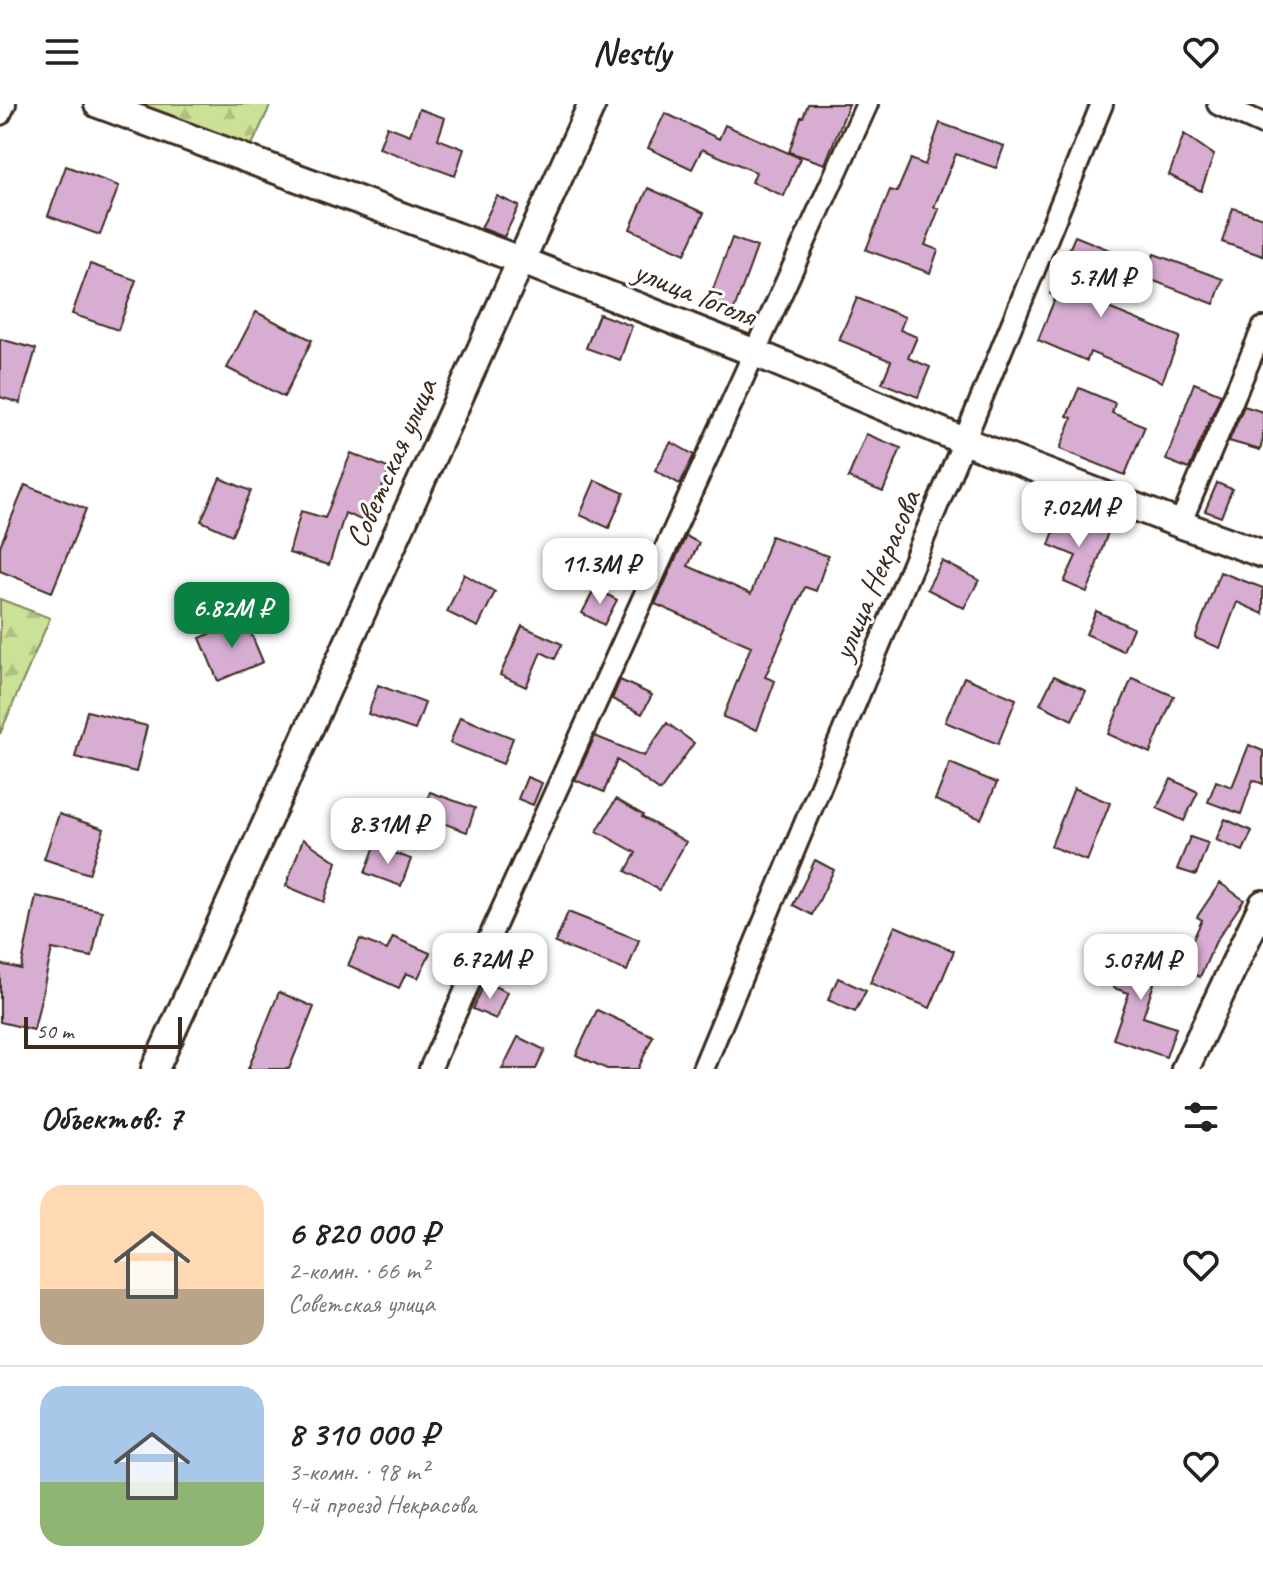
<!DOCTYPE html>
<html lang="ru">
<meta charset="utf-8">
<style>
body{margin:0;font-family:Caveat,sans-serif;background:#f6f6f6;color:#222;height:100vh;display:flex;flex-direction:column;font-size:30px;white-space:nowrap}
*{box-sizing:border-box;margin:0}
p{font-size:26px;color:#767676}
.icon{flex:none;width:44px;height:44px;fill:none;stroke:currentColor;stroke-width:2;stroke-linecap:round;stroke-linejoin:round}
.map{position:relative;height:965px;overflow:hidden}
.panel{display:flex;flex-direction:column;background:#fff;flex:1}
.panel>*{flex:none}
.scale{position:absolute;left:24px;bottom:20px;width:158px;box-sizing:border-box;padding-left:8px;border:4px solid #3b2a1e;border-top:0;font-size:22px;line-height:28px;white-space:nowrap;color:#3b2a1e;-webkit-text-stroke:6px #fff;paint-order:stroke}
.price{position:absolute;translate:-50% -68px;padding:0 18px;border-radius:16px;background:#fff;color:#222;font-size:26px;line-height:52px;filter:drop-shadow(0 2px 4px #0008)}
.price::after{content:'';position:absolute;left:50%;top:48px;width:24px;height:18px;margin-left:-12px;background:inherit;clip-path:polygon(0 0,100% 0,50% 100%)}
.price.selected{background:#0b8043;color:#fff}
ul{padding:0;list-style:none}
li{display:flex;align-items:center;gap:24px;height:200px;padding:0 40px}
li+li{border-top:2px solid #e0e0e0}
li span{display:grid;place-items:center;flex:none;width:224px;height:160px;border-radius:24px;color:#555}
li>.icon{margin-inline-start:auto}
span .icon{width:96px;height:96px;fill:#fffc;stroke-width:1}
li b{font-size:34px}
h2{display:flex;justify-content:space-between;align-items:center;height:96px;padding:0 40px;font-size:34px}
header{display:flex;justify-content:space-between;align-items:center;height:104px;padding:0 40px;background:#fff;font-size:36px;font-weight:800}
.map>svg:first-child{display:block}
.forest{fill:url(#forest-firs);stroke:#83865a;stroke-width:2}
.building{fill:#d7add2;stroke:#3b2a1e;stroke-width:2}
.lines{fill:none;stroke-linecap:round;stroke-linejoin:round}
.minor-casing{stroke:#3b2a1e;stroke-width:26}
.tertiary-casing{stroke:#3b2a1e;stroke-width:32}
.minor{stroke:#fff;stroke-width:20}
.tertiary{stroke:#fff;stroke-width:26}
.labels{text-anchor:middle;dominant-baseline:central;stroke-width:6;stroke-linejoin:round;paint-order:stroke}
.street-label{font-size:32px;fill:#3b2a1e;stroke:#fff}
</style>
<header><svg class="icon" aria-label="menu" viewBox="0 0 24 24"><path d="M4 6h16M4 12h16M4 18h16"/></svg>Nestly<svg class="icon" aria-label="heart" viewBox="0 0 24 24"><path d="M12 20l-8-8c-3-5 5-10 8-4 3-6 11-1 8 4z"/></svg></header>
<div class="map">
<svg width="1263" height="965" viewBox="0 0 1263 965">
<defs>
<pattern id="forest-firs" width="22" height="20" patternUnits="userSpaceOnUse" patternTransform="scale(2)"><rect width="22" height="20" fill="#cbe196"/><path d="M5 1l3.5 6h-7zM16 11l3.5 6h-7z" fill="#afc181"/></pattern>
</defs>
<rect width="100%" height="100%" fill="#fff"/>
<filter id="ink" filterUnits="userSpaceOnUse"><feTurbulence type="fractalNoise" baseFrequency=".0125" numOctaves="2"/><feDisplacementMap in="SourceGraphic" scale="16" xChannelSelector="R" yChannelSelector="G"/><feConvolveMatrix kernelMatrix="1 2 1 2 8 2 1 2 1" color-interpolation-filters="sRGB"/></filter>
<g filter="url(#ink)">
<!-- forest -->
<path class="forest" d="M 110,0 L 271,0 L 247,52 Z
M 0,495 L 50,514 L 0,630 Z"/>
<!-- building -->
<path class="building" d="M 808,0 L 849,0 L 825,60 L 789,48 L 801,13 L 803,13 Z
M 419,5 L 445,14 L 438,35 L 464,45 L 455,72 L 379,44 L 387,22 L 410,31 Z
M 665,9 L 719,35 L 725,21 L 800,54 L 784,92 L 752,78 L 756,68 L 702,45 L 692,65 L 648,44 Z
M 940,19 L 1004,42 L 996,64 L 956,50 L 934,103 L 939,105 L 925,141 L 938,146 L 930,169 L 866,146 L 890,86 L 897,88 L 911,55 L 925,61 Z
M 1184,30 L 1214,51 L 1201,87 L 1169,71 Z
M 66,62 L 119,82 L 100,131 L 48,112 Z
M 648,84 L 704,109 L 685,150 L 630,125 Z
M 497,92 L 519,102 L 504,133 L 481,124 Z
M 1233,104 L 1263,114 L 1263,152 L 1222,138 Z
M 1075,132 L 1112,147 L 1091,197 L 1180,233 L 1162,278 L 1090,248 L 1087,257 L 1038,236 L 1056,192 L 1050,190 Z
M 732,134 L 757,143 L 734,206 L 709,196 Z
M 1154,150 L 1223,175 L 1214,200 L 1146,174 Z
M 90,160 L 136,176 L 118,226 L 72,210 Z
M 857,194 L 905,213 L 900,226 L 917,233 L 908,254 L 930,263 L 918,293 L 882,279 L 891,257 L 839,236 Z
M 256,208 L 312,236 L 284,293 L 227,264 Z
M 599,210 L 632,222 L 620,256 L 586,244 Z
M 0,235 L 36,245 L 20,299 L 0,293 Z
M 1194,279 L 1221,290 L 1189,365 L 1166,356 Z
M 1079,284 L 1115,299 L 1112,309 L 1145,322 L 1125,371 L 1060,345 L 1072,314 L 1067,312 Z
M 1244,302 L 1263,308 L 1263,335 L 1260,346 L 1229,337 Z
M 866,330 L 901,344 L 883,388 L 848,374 Z
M 671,338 L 694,351 L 680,380 L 655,366 Z
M 351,349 L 390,365 L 368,419 L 345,409 L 329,461 L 289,449 L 301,407 L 325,414 Z
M 220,374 L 251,387 L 232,431 L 201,417 Z
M 595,376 L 624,389 L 609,424 L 580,411 Z
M 1217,379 L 1232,385 L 1221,413 L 1205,407 Z
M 25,381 L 86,405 L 52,488 L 0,467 L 0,442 Z
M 1060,410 L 1108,428 L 1095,465 L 1096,466 L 1087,488 L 1064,478 L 1076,452 L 1049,441 Z
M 686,432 L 699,439 L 688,462 L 751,490 L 771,432 L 828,452 L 816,487 L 805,483 L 765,573 L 775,577 L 757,626 L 723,613 L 751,542 L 655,500 Z
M 942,457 L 979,476 L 964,504 L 927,485 Z
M 1220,468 L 1263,484 L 1263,510 L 1237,498 L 1220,544 L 1195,534 Z
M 464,470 L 495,488 L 478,523 L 447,508 Z
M 595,484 L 617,496 L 604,521 L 582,509 Z
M 1096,507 L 1133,524 L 1123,547 L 1086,530 Z
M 245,515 L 263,558 L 218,577 L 200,534 Z
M 522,522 L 562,540 L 555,555 L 541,548 L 526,583 L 500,571 Z
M 1054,572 L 1086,587 L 1072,616 L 1040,600 Z
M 964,573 L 1016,595 L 998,640 L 945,618 Z
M 1132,574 L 1174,592 L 1150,649 L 1108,630 Z
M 620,576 L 652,591 L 642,610 L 612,595 Z
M 378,581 L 425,599 L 415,626 L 368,610 Z
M 87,607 L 147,622 L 136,668 L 75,653 Z
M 460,613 L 513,634 L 503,660 L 450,639 Z
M 667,619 L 694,639 L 660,687 L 617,656 L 604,688 L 575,676 L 595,632 L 644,652 Z
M 1249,641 L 1263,647 L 1263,680 L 1253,676 L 1241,710 L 1208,698 L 1216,677 L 1232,683 Z
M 950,659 L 997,679 L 981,715 L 935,696 Z
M 527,673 L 542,679 L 533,701 L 518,695 Z
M 1171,675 L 1198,688 L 1184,717 L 1157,704 Z
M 1074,684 L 1110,699 L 1087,757 L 1051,742 Z
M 430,688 L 475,704 L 467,728 L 421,711 Z
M 616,695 L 643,711 L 642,713 L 686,738 L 659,786 L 626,767 L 636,749 L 597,727 Z
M 59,710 L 104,725 L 89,770 L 44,755 Z
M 1225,715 L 1252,727 L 1243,747 L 1216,736 Z
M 1190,733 L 1208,739 L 1196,771 L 1177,765 Z
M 303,735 L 337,758 L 324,798 L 286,782 Z
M 375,742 L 411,755 L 401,782 L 365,769 Z
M 815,756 L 834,766 L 812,811 L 793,801 Z
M 1220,779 L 1244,796 L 1216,837 L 1200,873 L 1180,864 L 1202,816 L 1197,813 Z
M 36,792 L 102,807 L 92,853 L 52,845 L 34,926 L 0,918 L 0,860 L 21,865 Z
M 568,808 L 639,836 L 627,867 L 555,839 Z
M 895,822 L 954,847 L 930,904 L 870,879 Z
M 393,833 L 430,849 L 418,874 L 406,869 L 399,884 L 348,861 L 360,835 L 387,846 Z
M 1128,838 L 1164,849 L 1143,913 L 1176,924 L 1166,953 L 1113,935 L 1129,889 L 1114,884 Z
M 838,874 L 866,887 L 855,908 L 828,896 Z
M 485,878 L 507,888 L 496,915 L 473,905 Z
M 279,888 L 314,903 L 289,965 L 248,965 Z
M 597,906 L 653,932 L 638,965 L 607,965 L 576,951 Z
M 518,933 L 545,946 L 536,965 L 502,965 Z"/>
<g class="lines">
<!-- minor casing -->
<g class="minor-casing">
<path id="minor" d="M 1218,0 L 1263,20
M 0,10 L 5,0
M 1180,420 L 1263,224
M 430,965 L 867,0
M 703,965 L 964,337 L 1102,0"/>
</g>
<!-- tertiary casing -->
<g class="tertiary-casing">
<path id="tertiary" d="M 98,0 L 520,156 L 753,248 L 964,337 L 1180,420 L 1263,450
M 155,965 L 592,0
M 1185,965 L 1263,800"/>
</g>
<!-- minor -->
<use href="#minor" class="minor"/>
<!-- tertiary -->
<use href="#tertiary" class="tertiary"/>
</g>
</g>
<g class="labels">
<!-- street labels -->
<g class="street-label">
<text transform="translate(695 189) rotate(22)">улица Гоголя</text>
<text transform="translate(391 359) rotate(-66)">Советская улица</text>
<text transform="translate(876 471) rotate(-67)">улица Некрасова</text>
</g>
</g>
</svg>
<div class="scale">50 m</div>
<b class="price" style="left:1101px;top:215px">5.7M ₽</b>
<b class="price" style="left:1079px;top:445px">7.02M ₽</b>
<b class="price" style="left:600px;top:502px">11.3M ₽</b>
<b class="price selected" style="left:232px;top:546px">6.82M ₽</b>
<b class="price" style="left:388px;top:762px">8.31M ₽</b>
<b class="price" style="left:490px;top:897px">6.72M ₽</b>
<b class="price" style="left:1141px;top:898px">5.07M ₽</b>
</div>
<section class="panel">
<h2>Объектов: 7<svg class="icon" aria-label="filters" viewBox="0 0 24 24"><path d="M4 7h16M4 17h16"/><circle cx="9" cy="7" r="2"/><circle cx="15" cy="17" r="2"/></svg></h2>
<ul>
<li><span style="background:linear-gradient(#ffd9b3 65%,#b9a48a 0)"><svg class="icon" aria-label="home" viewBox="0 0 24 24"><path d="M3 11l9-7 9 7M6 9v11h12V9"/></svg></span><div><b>6 820 000 ₽</b><p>2-комн. · 66 m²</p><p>Советская улица</p></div><svg class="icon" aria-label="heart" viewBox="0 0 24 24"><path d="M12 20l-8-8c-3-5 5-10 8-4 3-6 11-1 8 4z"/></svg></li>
<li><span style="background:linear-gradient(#a9c7e8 60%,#8fb573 0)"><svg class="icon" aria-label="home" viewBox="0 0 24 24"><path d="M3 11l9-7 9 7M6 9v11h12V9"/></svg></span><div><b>8 310 000 ₽</b><p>3-комн. · 98 m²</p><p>4-й проезд Некрасова</p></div><svg class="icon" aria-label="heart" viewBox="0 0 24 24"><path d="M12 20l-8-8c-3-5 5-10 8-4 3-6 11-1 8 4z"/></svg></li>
</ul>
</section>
